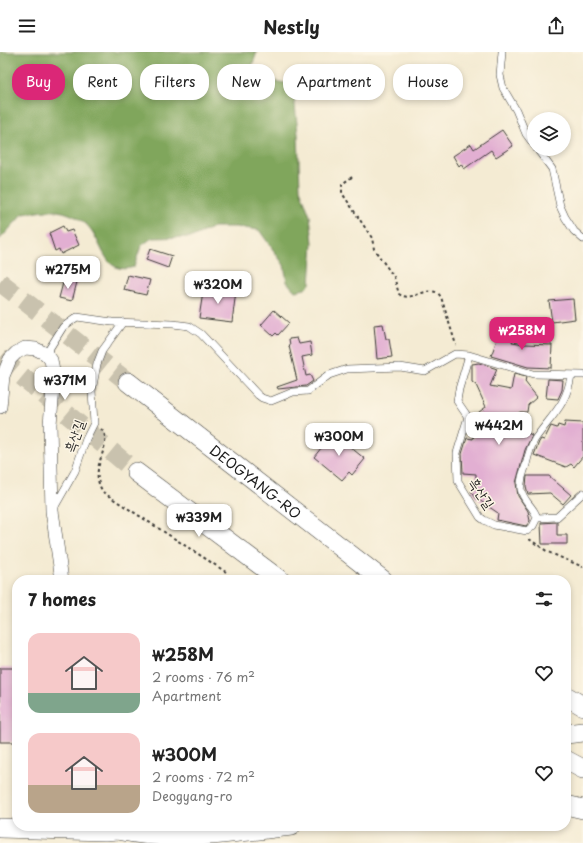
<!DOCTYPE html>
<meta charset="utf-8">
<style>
body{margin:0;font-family:"Playpen Sans","Poor Story",sans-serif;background:#f6f6f6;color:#222;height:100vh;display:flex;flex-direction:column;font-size:15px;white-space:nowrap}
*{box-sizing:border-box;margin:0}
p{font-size:13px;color:#767676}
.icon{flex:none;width:22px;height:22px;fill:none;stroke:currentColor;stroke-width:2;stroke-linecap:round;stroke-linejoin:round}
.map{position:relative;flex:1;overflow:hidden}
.details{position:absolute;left:12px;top:523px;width:559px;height:256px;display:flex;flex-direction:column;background:#fff;border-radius:16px;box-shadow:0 2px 6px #0003}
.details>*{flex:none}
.banner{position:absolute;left:12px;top:12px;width:559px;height:36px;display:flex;gap:8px}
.controls{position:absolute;left:527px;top:60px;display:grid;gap:8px}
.controls a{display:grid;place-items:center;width:44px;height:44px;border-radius:50%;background:#fff;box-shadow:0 2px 6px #0003;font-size:20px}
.price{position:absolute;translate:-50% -34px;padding:0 9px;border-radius:8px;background:#fff;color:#222;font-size:13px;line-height:26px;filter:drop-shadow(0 1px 2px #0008)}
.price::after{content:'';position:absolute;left:50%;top:24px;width:12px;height:9px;margin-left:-6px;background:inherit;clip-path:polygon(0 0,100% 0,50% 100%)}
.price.on{background:#db2777;color:#fff}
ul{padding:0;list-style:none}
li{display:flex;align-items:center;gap:12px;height:100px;padding:0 16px}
li span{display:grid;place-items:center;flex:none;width:112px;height:80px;border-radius:12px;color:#555}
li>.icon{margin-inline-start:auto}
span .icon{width:48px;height:48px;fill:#fffc;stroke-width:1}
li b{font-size:17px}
h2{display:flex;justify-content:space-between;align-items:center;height:48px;padding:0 16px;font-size:17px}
.pill{padding:0 14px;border-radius:16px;background:#fff;box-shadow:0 2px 6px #0003;font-size:14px;line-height:36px}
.pill.on{background:#db2777;color:#fff}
header{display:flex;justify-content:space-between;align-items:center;height:52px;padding:0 16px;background:#fff;font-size:18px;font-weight:700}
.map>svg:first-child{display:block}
.forest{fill:#80a65b;stroke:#4e613c}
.building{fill:#e2afd2}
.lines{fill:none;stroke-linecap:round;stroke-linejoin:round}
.secondary-tunnel{stroke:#c9c2ae;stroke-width:19;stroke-dasharray:19 10;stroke-linecap:butt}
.lane-casing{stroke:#3c3b37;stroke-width:8}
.street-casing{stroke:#3c3b37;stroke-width:14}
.secondary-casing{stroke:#3c3b37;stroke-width:20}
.path{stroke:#3c3b37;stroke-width:2;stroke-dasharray:3 3;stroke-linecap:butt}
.lane{stroke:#fff;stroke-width:7}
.street{stroke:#fff;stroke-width:13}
.secondary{stroke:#fff;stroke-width:19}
.labels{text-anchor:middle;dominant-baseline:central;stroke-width:3;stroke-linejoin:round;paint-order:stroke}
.street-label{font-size:14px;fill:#1c1c1c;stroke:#fcf5e5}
</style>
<header><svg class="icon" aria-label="menu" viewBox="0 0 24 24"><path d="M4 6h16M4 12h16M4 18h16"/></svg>Nestly<svg class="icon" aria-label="share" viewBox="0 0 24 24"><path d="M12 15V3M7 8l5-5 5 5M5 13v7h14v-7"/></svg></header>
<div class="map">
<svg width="583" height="791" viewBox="0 0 583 791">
<rect width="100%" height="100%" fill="#fcf5e5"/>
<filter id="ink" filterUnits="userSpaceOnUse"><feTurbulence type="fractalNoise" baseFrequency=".025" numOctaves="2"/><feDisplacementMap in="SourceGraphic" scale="8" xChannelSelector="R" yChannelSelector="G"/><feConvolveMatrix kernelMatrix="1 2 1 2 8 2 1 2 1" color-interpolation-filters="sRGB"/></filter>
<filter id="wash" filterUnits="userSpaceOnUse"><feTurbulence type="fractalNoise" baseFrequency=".012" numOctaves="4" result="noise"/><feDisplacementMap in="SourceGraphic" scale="16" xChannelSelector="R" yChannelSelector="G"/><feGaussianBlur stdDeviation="0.9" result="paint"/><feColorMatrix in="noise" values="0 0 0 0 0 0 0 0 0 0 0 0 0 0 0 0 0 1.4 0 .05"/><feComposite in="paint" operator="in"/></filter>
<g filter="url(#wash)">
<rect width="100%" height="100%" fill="#f4ebd3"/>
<!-- forest -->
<path class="forest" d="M 0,0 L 257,0 L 249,23 L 293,33 L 298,82 L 300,137 L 310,164 L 313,191 L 310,232 L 305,237 L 295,239 L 287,230 L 284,213 L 259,178 L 236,175 L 214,175 L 192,185 L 152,186 L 141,194 L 134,215 C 103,225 104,190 87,173 C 83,169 75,164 69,162 C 56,156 37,160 23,162 L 0,187 Z"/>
<g id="blocks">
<!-- building -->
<path class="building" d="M 502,78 L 513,94 L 496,105 L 491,98 L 464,117 L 461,112 L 459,114 L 453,104 L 471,92 L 474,97 Z
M 63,174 L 66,180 L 72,178 L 79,193 L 61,202 L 59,197 L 55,199 L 49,181 Z
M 150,197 L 172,204 L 168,216 L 146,208 Z
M 128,223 L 150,228 L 146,243 L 124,238 Z
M 64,227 L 77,230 L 72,249 L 59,246 Z
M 217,236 L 236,239 L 232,270 L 199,266 L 203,240 L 216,242 Z
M 573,247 L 575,267 L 552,270 L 549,249 Z
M 274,258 L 289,271 L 278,283 L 276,281 L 273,284 L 261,273 Z
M 383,272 L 386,287 L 389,287 L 392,305 L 377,307 L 374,273 Z
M 502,274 L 516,279 L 512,290 L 524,292 L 552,293 L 551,316 L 528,315 L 491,304 Z
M 297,286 L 299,292 L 310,290 L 312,303 L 302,305 L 306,324 L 310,323 L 313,329 L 306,334 L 278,337 L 277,335 L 297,328 L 289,294 L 290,293 L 289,287 Z
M 479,311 L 497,317 L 490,334 L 511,338 L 514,322 L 526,325 L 525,330 L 537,345 L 528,353 L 527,360 L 520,360 L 505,371 L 532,383 L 525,398 L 516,431 L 518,444 L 528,459 L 530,469 L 526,474 L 497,468 L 498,461 L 476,446 L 471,439 L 476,436 L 476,422 L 463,421 L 462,402 L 467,386 L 473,387 L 479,360 L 486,355 L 476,333 L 472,330 L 472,312 Z
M 548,327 L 563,328 L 562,338 L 558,347 L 546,346 Z
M 565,370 L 583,371 L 583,404 L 574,415 L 571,412 L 566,415 L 534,403 L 539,390 L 541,387 L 544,388 L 551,374 L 557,376 L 558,373 L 564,375 Z
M 333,381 L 365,407 L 352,423 L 349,420 L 342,428 L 314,405 Z
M 527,424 L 549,424 L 571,443 L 563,452 L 550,441 L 528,442 L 526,434 Z
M 557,470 L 557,483 L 567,483 L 567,492 L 542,492 L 541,471 Z
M 0,616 L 17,616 L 17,690 L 0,690 Z"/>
</g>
</g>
<g filter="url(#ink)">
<use href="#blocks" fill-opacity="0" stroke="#3c3b37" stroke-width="1"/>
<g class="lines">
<!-- secondary-tunnel -->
<path class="secondary-tunnel" d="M 0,230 L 128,330
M 0,306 L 136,420"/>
<!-- lane casing -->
<g class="lane-casing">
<path id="lane" d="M 502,0 L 500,23 L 503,36 L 516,58 L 526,82 L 534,93
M 537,97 L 552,117 L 560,154 L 565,165 L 574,179 L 583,187
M 46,302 L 63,275 L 77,265 L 112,270 L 173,272 L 189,274 L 201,282 L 258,343 L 262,346 L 271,349 L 293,340 L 308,339 L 329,323 L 347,317 L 400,315 L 425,319 L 455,302 L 469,303 L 533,322 L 583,323
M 469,303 L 459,337 L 457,349 L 468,365 L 457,401 L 458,429 L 480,465 L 484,468 L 494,473 L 527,479 L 533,474 L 537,466 L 557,465 L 583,441
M 54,456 L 75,419 L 86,387 L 94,371 L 92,339 L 97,312 L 102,299 L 123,270
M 537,466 C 534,454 523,450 521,437 C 520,429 523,421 526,413 C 528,404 530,395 535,387 C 551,364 567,353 571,323"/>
</g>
<!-- street casing -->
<g class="street-casing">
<path id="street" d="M 0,355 L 3,324 L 10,307 L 16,301 L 25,296 L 36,297 L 46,302 L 51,308 L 54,325 L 50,372 L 52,459 L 62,528"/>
</g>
<!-- secondary casing -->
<g class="secondary-casing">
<g id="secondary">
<path id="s1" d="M 128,330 L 383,528"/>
<path d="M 136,420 L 280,528"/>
<path d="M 566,644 L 583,654"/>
<path d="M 566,682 L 583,680"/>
<path d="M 566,708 L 583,717"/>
<path d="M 566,753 L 583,757"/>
<path d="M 0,776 L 105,779 L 131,777"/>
<path d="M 118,778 C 176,791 233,781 291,774"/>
</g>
</g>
<!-- path -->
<path class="path" d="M 352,125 L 342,132 L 342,141 L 372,186 L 374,197 L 394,225 L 399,242 C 411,251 425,234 438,241 L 441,245 L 456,293
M 101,377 C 116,393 85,416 104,441 L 226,520
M 529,487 L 548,500 L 583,515"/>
<!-- lane -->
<use href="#lane" class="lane"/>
<!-- street -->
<use href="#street" class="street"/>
<!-- secondary -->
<use href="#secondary" class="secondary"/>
</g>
</g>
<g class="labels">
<!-- street labels -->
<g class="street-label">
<text transform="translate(74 384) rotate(-70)">흑산길</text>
<text stroke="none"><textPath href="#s1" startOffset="162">DEOGYANG-RO</textPath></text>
<text transform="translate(482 441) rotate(56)">흑산길</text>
</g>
</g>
</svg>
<div class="controls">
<a><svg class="icon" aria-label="layers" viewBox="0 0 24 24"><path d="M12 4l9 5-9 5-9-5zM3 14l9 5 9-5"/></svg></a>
</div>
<b class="price" style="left:68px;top:238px">₩275M</b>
<b class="price" style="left:218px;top:253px">₩320M</b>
<b class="price on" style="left:522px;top:299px">₩258M</b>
<b class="price" style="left:65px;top:349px">₩371M</b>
<b class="price" style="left:499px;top:394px">₩442M</b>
<b class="price" style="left:339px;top:405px">₩300M</b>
<b class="price" style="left:199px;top:486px">₩339M</b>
<div class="banner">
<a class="pill on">Buy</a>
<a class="pill">Rent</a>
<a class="pill">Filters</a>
<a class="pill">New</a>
<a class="pill">Apartment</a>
<a class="pill">House</a>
</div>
<section class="details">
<h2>7 homes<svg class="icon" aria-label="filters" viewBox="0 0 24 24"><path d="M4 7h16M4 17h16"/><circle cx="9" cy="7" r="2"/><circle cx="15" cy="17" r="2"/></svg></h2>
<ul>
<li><span style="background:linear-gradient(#f6c9c9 75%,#7fa58c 0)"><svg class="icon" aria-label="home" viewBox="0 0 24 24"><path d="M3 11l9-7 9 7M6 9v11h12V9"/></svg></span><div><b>₩258M</b><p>2 rooms · 76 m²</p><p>Apartment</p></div><svg class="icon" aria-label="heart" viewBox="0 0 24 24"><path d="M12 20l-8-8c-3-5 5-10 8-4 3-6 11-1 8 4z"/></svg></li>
<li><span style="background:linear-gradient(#f6c9c9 65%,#b9a48a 0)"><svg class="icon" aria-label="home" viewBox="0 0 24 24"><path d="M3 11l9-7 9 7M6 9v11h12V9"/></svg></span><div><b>₩300M</b><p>2 rooms · 72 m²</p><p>Deogyang-ro</p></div><svg class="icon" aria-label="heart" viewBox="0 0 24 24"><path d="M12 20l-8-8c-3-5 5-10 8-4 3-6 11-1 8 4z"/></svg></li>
</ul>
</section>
</div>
